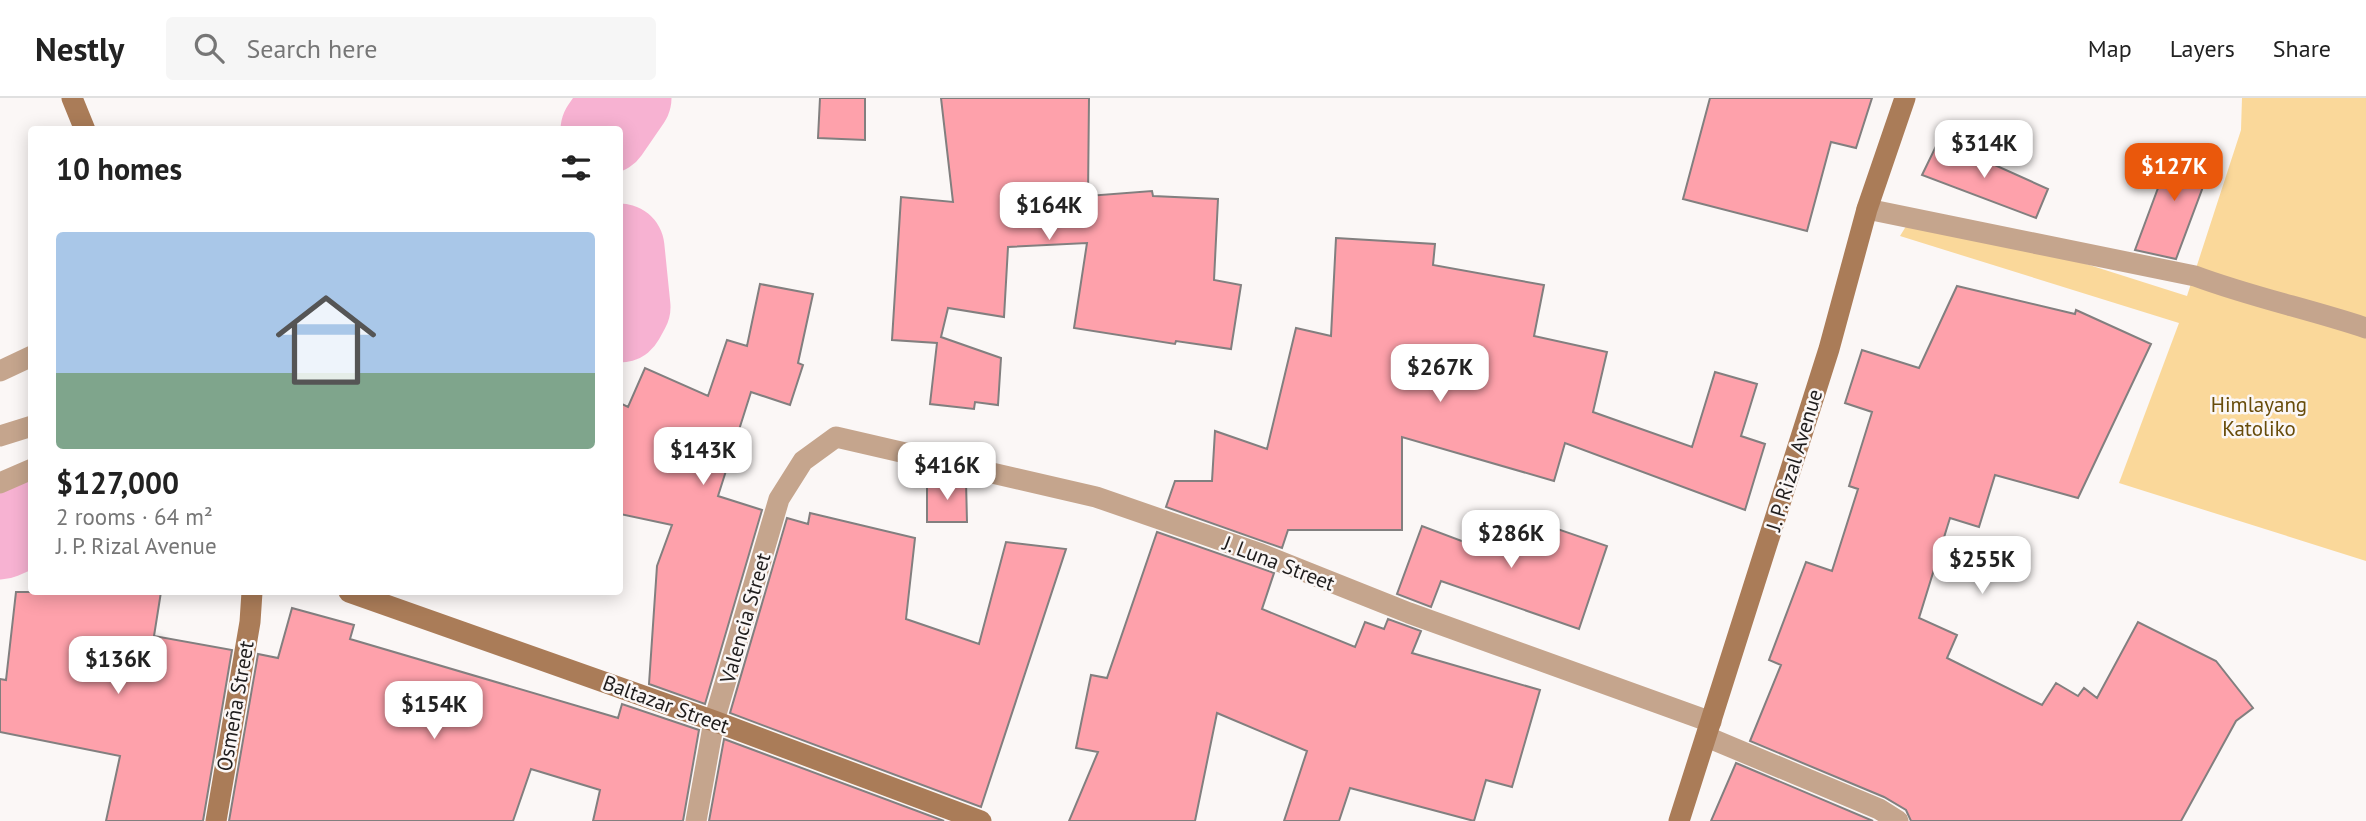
<!DOCTYPE html>
<meta charset="utf-8">
<style>
body{margin:0;font-family:"PT Sans",sans-serif;background:#f6f6f6;color:#222;height:100vh;display:flex;flex-direction:column;font-size:26px;white-space:nowrap}
*{box-sizing:border-box;margin:0}
p{font-size:23px;color:#767676}
.icon{flex:none;width:38px;height:38px;fill:none;stroke:currentColor;stroke-width:2;stroke-linecap:round;stroke-linejoin:round}
.map{position:relative;flex:1;overflow:hidden}
.panel{position:absolute;left:28px;top:28px;width:595px;height:469px;display:flex;flex-direction:column;background:#fff;border-radius:7px;box-shadow:0 4px 18px #0003}
.panel>*{flex:none}
.price{position:absolute;translate:-50% -60px;padding:0 16px;border-radius:14px;background:#fff;color:#222;font-size:23px;line-height:46px;filter:drop-shadow(0 2px 4px #0008)}
.price::after{content:'';position:absolute;left:50%;top:42px;width:21px;height:16px;margin-left:-10px;background:inherit;clip-path:polygon(0 0,100% 0,50% 100%)}
.price.selected{background:#ea580c;color:#fff}
ul{padding:0;list-style:none}
li{display:grid;align-content:center;gap:14px;height:371px;padding:0 28px}
li+li{border-top:2px solid #e0e0e0}
li span{display:grid;place-items:center;height:217px;border-radius:7px;color:#555}
li>.icon{margin-inline-start:auto}
span .icon{width:126px;height:126px;fill:#fffc;stroke-width:1}
li b{font-size:30px}
h2{display:flex;justify-content:space-between;align-items:center;height:84px;padding:0 28px;font-size:30px}
header{display:flex;align-items:center;gap:42px;box-sizing:border-box;height:98px;padding:0 35px;background:#fff;border-bottom:2px solid #e0e0e0}
header strong{font-size:33px}
nav{display:flex;gap:38px;margin-inline-start:auto;font-size:24px}
.search{width:490px;height:63px;background:#f6f6f6;display:flex;align-items:center;gap:18px;box-sizing:border-box;padding:0 24px;border-radius:7px;color:#767676;font-size:26px}
.map>svg:first-child{display:block}
.green{fill:#fad89a}
.lines{fill:none;stroke-linecap:round;stroke-linejoin:round}
.river{stroke:#f7b2d2;stroke-width:89}
.building{fill:#fea1ab;stroke:#827f7f;stroke-width:2}
.lane{stroke:#c5a58d;stroke-width:21}
.street{stroke:#c5a58d;stroke-width:21}
.secondary{stroke:#aa7c58;stroke-width:21}
.labels{text-anchor:middle;dominant-baseline:central;stroke-width:5;stroke-linejoin:round;paint-order:stroke}
.park-label{font-size:21px;fill:#684c0a;stroke:#fbf7f6}
.street-label{font-size:21px;fill:#1f1d1d;stroke:#fbf7f6}
</style>
<header>
<strong>Nestly</strong>
<div class="search"><svg class="icon" aria-label="search" viewBox="0 0 24 24"><circle cx="10" cy="10" r="6"/><path d="M15 15l6 6"/></svg>Search here</div>
<nav><a>Map</a><a>Layers</a><a>Share</a></nav>
</header>
<div class="map">
<svg width="2366" height="723" viewBox="0 0 2366 723">
<rect width="100%" height="100%" fill="#fbf7f6"/>
<!-- green -->
<path class="green" d="M 2242,0 L 2366,0 L 2366,463 L 2119,385 L 2179,225 L 1900,138 L 1916,112 L 2187,198 L 2241,32 Z"/>
<g class="lines">
<!-- river -->
<path class="river" d="M 605,32 L 627,0
M 620,150 L 626,209 L 620,220
M 0,437 L 32,423"/>
</g>
<!-- building -->
<path class="building" d="M 820,0 L 865,0 L 865,42 L 818,40 Z
M 941,0 L 1089,0 L 1088,98 L 1152,93 L 1153,98 L 1218,101 L 1214,182 L 1241,187 L 1231,251 L 1176,243 L 1175,246 L 1074,230 L 1087,145 L 1008,149 L 1004,219 L 948,210 L 941,239 L 1001,260 L 998,307 L 975,304 L 974,311 L 930,306 L 937,245 L 892,242 L 901,99 L 953,104 Z
M 1710,0 L 1872,0 L 1856,50 L 1831,44 L 1807,133 L 1683,101 Z
M 1939,42 L 2048,91 L 2036,120 L 1922,77 Z
M 2174,47 L 2213,62 L 2176,161 L 2135,152 Z
M 1336,140 L 1435,146 L 1433,167 L 1544,187 L 1534,238 L 1607,254 L 1593,314 L 1692,349 L 1715,274 L 1757,286 L 1741,338 L 1765,346 L 1745,412 L 1565,345 L 1554,383 L 1402,339 L 1402,432 L 1288,432 L 1282,450 L 1166,409 L 1175,383 L 1212,383 L 1215,333 L 1267,351 L 1296,230 L 1331,238 Z
M 760,186 L 813,196 L 798,265 L 803,267 L 790,307 L 751,294 L 718,398 L 762,412 L 705,606 L 649,586 L 657,468 L 672,427 L 620,416 L 620,305 L 628,309 L 645,270 L 708,298 L 727,242 L 747,248 Z
M 1957,188 L 2075,216 L 2076,212 L 2151,246 L 2078,400 L 1995,377 L 1979,429 L 1950,420 L 1919,520 L 1957,537 L 1947,560 L 2042,607 L 2056,585 L 2078,598 L 2084,590 L 2097,600 L 2138,524 L 2216,563 L 2253,610 L 2236,623 L 2181,723 L 1911,723 L 1906,712 L 1884,699 L 1750,643 L 1781,567 L 1769,562 L 1806,464 L 1832,473 L 1858,391 L 1849,388 L 1872,314 L 1845,305 L 1862,252 L 1919,270 Z
M 927,383 L 966,383 L 967,424 L 927,424 Z
M 810,415 L 915,440 L 906,521 L 979,546 L 1006,444 L 1066,451 L 981,709 L 730,615 L 787,420 L 808,426 Z
M 1511,415 L 1607,448 L 1579,531 L 1441,483 L 1431,509 L 1397,496 L 1422,428 L 1496,456 Z
M 1157,434 L 1274,475 L 1262,511 L 1355,549 L 1365,524 L 1384,531 L 1388,521 L 1421,533 L 1412,555 L 1540,592 L 1512,689 L 1486,682 L 1474,723 L 1350,690 L 1339,723 L 1284,723 L 1307,653 L 1217,615 L 1195,723 L 1069,723 L 1098,654 L 1076,650 L 1091,577 L 1107,580 Z
M 16,494 L 161,494 L 154,538 L 232,552 L 203,723 L 106,723 L 120,658 L 0,634 L 0,581 L 6,582 Z
M 292,510 L 354,527 L 350,541 L 618,620 L 622,606 L 699,632 L 683,723 L 593,723 L 600,692 L 531,671 L 513,723 L 229,723 L 258,556 L 278,560 Z
M 724,641 L 944,723 L 709,723 Z
M 1736,665 L 1873,723 L 1711,723 Z"/>
<g class="lines">
<!-- lane -->
<path class="lane" d="M 1867,111 L 2195,178 C 2251,199 2309,211 2366,230"/>
<!-- street -->
<path class="street" d="M 0,273 L 32,258
M 0,338 L 32,328
M 0,385 L 32,371
M 1707,639 L 1879,711 L 1898,723
M 696,723 L 714,623 L 779,401 L 803,363 L 836,339 L 1096,399 L 1261,456 L 1409,515 L 1711,624"/>
<!-- secondary -->
<path class="secondary" d="M 72,0 L 85,32
M 349,494 L 714,623 L 981,723
M 216,723 L 250,524 L 252,494
M 1679,723 L 1829,251 L 1867,111 L 1905,0"/>
</g>
<g class="labels">
<!-- park labels -->
<g class="park-label">
<text x="2259" y="306">Himlayang<tspan x="2259" dy="24">Katoliko</tspan></text>
</g>
<!-- street labels -->
<g class="street-label">
<text transform="translate(1794 362) rotate(-73)">J. P. Rizal Avenue</text>
<text transform="translate(1279 465) rotate(21)">J. Luna Street</text>
<text transform="translate(745 520) rotate(-74)">Valencia Street</text>
<text transform="translate(666 606) rotate(20)">Baltazar Street</text>
<text transform="translate(235 608) rotate(-80)">Osmeña Street</text>
</g>
</g>
</svg>
<b class="price" style="left:1984px;top:82px">$314K</b>
<b class="price selected" style="left:2174px;top:105px">$127K</b>
<b class="price" style="left:1049px;top:144px">$164K</b>
<b class="price" style="left:1440px;top:306px">$267K</b>
<b class="price" style="left:703px;top:389px">$143K</b>
<b class="price" style="left:947px;top:404px">$416K</b>
<b class="price" style="left:1511px;top:472px">$286K</b>
<b class="price" style="left:1982px;top:498px">$255K</b>
<b class="price" style="left:118px;top:598px">$136K</b>
<b class="price" style="left:434px;top:643px">$154K</b>
<section class="panel">
<h2>10 homes<svg class="icon" aria-label="filters" viewBox="0 0 24 24"><path d="M4 7h16M4 17h16"/><circle cx="9" cy="7" r="2"/><circle cx="15" cy="17" r="2"/></svg></h2>
<ul>
<li><span style="background:linear-gradient(#a9c7e8 65%,#7fa58c 0)"><svg class="icon" aria-label="home" viewBox="0 0 24 24"><path d="M3 11l9-7 9 7M6 9v11h12V9"/></svg></span><div><b>$127,000</b><p>2 rooms · 64 m²</p><p>J. P. Rizal Avenue</p></div></li>
</ul>
</section>
</div>
